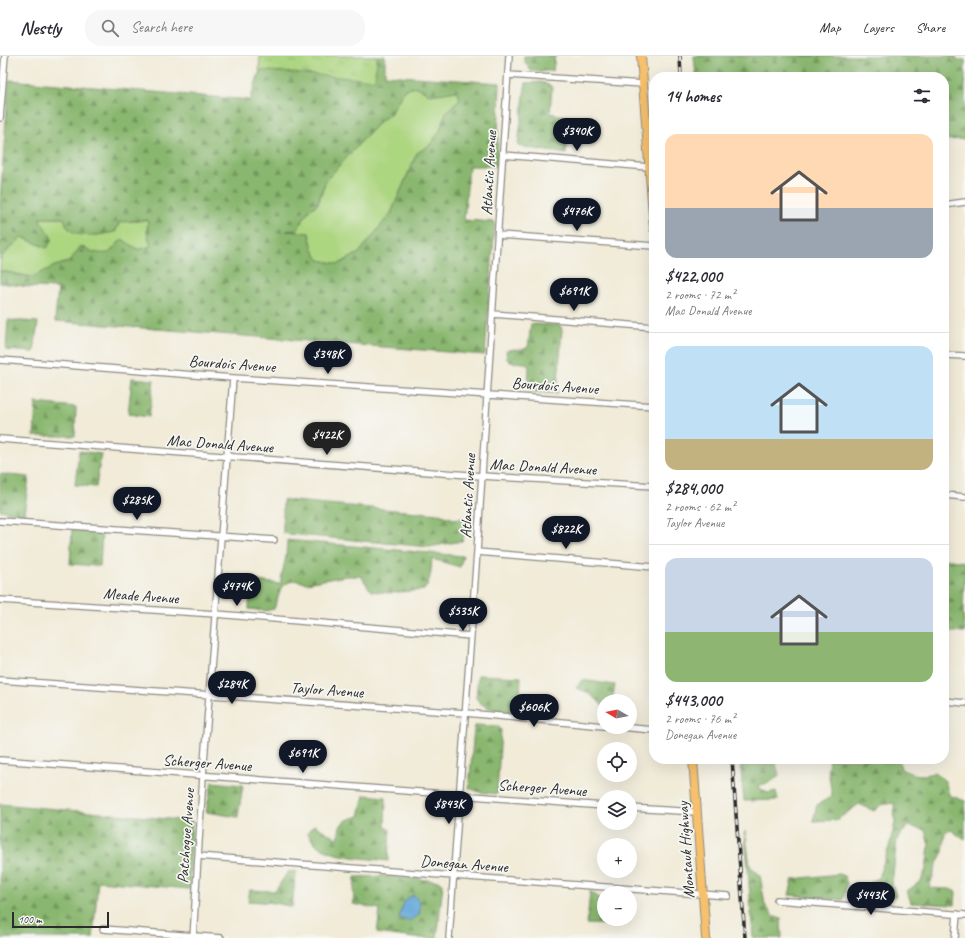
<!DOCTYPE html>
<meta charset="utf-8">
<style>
body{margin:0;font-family:Caveat,sans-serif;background:#f7f7f7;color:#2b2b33;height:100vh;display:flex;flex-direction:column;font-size:15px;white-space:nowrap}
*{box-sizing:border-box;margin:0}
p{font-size:13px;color:#7c7c81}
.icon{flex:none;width:22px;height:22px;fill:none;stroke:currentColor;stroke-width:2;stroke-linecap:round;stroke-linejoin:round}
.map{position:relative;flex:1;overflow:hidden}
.sheet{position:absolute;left:649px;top:16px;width:300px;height:692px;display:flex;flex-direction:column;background:#fff;border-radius:16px;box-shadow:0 4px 16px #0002}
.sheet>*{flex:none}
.needle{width:26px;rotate:279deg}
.buttons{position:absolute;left:597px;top:638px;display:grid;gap:8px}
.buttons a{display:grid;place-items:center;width:40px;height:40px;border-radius:50%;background:#fff;box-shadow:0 4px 16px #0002;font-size:20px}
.scale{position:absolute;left:12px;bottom:10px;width:97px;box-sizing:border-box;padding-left:4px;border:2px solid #2b2b2b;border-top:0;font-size:11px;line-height:14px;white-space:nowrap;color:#2b2b2b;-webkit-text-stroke:3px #f6f6f2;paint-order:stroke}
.price{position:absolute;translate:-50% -34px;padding:0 9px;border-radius:14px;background:#111827;color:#fff;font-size:13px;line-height:26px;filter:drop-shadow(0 1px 2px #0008)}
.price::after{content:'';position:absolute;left:50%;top:24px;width:12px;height:9px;margin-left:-6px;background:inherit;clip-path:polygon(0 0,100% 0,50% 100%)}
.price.selected{background:#222;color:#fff}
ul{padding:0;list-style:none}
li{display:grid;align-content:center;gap:8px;height:212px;padding:0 16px}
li+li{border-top:1px solid #e1e1e2}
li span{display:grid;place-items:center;height:124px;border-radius:12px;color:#555}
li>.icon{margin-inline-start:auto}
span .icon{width:72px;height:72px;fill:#fffc;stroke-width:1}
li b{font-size:17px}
h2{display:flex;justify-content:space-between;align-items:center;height:48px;padding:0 16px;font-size:17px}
header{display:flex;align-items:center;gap:24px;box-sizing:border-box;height:56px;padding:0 20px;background:#fff;border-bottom:1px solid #e1e1e2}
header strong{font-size:19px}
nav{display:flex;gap:22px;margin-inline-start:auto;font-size:14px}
.search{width:280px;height:36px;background:#f7f7f7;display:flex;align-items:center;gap:10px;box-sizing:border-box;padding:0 14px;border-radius:16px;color:#7c7c81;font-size:15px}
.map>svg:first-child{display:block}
.grass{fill:#add681;stroke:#6c8056}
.forest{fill:url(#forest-firs);stroke:#5a714d;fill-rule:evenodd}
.park{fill:url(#park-tufts);stroke:#6c8056}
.water{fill:#66a8da;stroke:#486a82}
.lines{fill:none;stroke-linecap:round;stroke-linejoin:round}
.minor-casing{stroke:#8e8b82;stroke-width:8}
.primary-casing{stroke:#8e8b82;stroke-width:10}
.minor{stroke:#fff;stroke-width:5.5}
.primary{stroke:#f7c06c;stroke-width:8}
.rail-casing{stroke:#2b2b2b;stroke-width:3.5}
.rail{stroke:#f6f6f2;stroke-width:2;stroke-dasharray:6;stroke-linecap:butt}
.labels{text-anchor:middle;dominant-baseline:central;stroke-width:3.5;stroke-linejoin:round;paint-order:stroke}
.street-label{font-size:16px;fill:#2b2b2b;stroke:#f6f6f2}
</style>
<header>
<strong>Nestly</strong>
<div class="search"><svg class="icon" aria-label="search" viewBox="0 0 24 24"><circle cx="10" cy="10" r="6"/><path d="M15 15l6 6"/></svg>Search here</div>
<nav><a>Map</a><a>Layers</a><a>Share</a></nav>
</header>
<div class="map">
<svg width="965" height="882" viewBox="0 0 965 882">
<defs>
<pattern id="forest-firs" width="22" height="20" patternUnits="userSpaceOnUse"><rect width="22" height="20" fill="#8ab76f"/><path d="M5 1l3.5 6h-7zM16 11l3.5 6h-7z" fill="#71955b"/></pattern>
<pattern id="park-tufts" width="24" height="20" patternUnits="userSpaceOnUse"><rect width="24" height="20" fill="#add681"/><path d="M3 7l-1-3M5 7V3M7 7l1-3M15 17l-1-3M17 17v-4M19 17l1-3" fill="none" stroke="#95b870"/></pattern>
</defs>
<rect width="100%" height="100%" fill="#f6f6f2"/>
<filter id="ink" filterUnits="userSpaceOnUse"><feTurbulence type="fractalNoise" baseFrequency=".025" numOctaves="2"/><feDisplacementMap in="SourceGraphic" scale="8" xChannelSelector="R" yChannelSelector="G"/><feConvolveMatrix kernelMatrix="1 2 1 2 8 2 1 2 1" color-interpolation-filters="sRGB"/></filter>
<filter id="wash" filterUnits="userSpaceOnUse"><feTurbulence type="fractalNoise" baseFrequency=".012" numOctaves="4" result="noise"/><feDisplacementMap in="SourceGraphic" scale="16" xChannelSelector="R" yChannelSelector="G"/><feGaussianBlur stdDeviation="0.9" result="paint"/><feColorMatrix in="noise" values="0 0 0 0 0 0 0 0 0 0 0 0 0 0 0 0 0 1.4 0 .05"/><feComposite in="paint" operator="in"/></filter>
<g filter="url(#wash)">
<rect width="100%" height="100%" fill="#f1ebd8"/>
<!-- grass -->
<path class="grass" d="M 417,31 L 431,39 L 457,34 L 460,43 L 446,56 L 440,75 L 430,89 L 417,97 L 391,157 L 359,197 L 339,208 L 319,204 L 313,194 L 309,177 L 279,175 L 297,174 L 309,154 L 318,148 L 326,124 L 380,65 L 390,58 L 405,33 Z
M 39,162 L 64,162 C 65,165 67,171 69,173 C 81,184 101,178 115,176 L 120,166 L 148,164 L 147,176 L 151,190 C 136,194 116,199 101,198 C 93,198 87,194 81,190 L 69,206 L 55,210 L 32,221 L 0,215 L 1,201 L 22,181 L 47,192 L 52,183 Z"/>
<!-- forest -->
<path class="forest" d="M 376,0 L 385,0 L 385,19 L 500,27 L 497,110 L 469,110 L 464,164 L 495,166 L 485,299 L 55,265 L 58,232 L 30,231 L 0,227 L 0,215 L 32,221 L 55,210 L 69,206 L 81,190 C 90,196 98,198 109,197 L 122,183 L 139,194 L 151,190 L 147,176 L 148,164 L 120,166 L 115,176 C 101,178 81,184 69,173 C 67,171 65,165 64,162 L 39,162 L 52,183 L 47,192 L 22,181 L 1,201 L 0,204 L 0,146 L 9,24 L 250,44 L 260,14 ZM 417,31 L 431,39 L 457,35 L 460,43 L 446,56 L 440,75 L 430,89 L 417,97 L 391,157 L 359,197 L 339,208 L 319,204 L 313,194 L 309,177 L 286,175 L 297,174 L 309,154 L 317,148 L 326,124 L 380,65 L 390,58 L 405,33 Z
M 524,0 L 555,0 L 553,15 L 531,15 L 524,5 Z
M 694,0 L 956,0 L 956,4 L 965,4 L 965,83 L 944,84 L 944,21 L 696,21 Z
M 542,26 L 552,31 L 550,57 L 569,61 L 566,98 L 518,90 L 525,31 L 526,27 Z
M 8,264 L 38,266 L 34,296 L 6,294 Z
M 531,268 L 560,269 L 562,274 L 557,338 L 529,335 L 528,331 L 529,311 L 525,307 L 510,306 L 507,303 L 506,295 C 513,291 522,296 528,291 Z
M 132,322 L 154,324 L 149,361 L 128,358 Z
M 36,347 L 76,351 L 75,380 L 34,380 Z
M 79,395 L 101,398 L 96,431 L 75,429 Z
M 0,418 L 29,421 L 24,459 L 0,454 Z
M 283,444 L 439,458 L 454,463 L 466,461 L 469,465 L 462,485 L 429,491 L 288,478 L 283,477 Z
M 72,473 L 102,477 L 100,510 L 70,508 Z
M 287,484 L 463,500 L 460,511 L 432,503 C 431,514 431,525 424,534 L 388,537 L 371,535 L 361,520 L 346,520 L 307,527 L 293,524 L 282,530 L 274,553 L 265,555 L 249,553 L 250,524 L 280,528 L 286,500 Z
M 944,503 L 965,506 L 963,556 L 965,576 L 944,576 Z
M 478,619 L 521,621 L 519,657 C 502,654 486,656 476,642 Z
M 582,624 L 615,629 L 612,645 L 604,645 L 604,652 C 597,642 588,636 576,632 Z
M 476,669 L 498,670 L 501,674 L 497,738 L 479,736 L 469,732 L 474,672 Z
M 740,703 L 775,704 L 779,719 L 771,726 L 757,730 L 768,737 L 776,735 L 778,744 L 744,745 Z
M 829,703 L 899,703 L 901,713 C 913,719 922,721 935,716 L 945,725 L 949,739 L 965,745 L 965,784 L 951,774 L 945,777 L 943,796 L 938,805 L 929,832 L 950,833 L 956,836 L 955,849 L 911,847 L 907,835 L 921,825 L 926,813 L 929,790 L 925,774 L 908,770 L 897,783 L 892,827 L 896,840 L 873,844 L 861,833 L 878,822 L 889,791 L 895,767 L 894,747 L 881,749 L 874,755 L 859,748 L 837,764 L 813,765 L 817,749 L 832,740 L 828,713 Z
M 212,726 L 243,729 L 238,761 L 206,756 Z
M 364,739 L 386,741 L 385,771 L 390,774 L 388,805 C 368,802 327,802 314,786 C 311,783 309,779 307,776 L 314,769 L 338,783 L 340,770 L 347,764 L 359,760 Z
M 0,748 L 192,765 L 189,833 L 98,825 L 93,882 L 0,882 Z
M 745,775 L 750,810 L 760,819 L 765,849 L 773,860 L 781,863 L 782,882 L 753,882 Z
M 296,815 L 292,851 L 276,847 L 248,845 L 250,834 L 275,835 L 288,816 Z
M 839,818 L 844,820 L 847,827 L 843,844 L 789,839 L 793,823 Z
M 385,820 L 438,825 L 443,828 L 437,882 L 416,882 L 377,877 L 380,853 L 353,848 L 355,821 Z
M 590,835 L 604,845 L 604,863 L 610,863 L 610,869 L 587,868 Z"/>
<!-- park -->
<path class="park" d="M 260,0 L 377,0 L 375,24 L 259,14 Z"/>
<!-- water -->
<path class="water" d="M 414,839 C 420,845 421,850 419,859 L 409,865 L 399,862 C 401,853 404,842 414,839 Z"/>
</g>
<g filter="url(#ink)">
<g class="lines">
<!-- minor casing -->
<g class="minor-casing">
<path id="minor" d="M 508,19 L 643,28
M 0,62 L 5,0
M 503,99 L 649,111
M 944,149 L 965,146
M 498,179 L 654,190
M 493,258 L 654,271
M 944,299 L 965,300
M 0,304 L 233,322 L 654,350
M 0,383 L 482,420 L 654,430
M 944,439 L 965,441
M 0,465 L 274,484
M 477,496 L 654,511
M 0,544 L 216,558 L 471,580
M 0,624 L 466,657 L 604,670
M 944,645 L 965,647
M 620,671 L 654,674
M 0,704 L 604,750
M 630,752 L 697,756
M 198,800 L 454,820 L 728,840
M 777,844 L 965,859
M 103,873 L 221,882
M 193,882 L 203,720 L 233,322
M 449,882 L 477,496 L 509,0
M 955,882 L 957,858"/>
</g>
<!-- primary casing -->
<g class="primary-casing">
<path id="primary" d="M 641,0 L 654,173
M 693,703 L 706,882"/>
</g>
<!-- minor -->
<use href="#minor" class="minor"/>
<!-- primary -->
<use href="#primary" class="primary"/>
<!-- rail casing -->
<g class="rail-casing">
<path id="rail" d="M 680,0 L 681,21
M 732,703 L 745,882"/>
</g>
<!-- rail -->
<use href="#rail" class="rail"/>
</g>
</g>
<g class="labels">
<!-- street labels -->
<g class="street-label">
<text transform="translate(489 117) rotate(-87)">Atlantic Avenue</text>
<text transform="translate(232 308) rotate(4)">Bourdois Avenue</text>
<text transform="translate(555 330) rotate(4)">Bourdois Avenue</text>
<text transform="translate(220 388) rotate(4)">Mac Donald Avenue</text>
<text transform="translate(543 411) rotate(3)">Mac Donald Avenue</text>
<text transform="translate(468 440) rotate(-87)">Atlantic Avenue</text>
<text transform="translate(141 540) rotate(4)">Meade Avenue</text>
<text transform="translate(327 634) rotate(4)">Taylor Avenue</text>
<text transform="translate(207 707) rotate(4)">Scherger Avenue</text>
<text transform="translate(542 732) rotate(4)">Scherger Avenue</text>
<text transform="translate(186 780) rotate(-86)">Patchogue Avenue</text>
<text transform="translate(686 794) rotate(-94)">Montauk Highway</text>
<text transform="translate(464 808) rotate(4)">Donegan Avenue</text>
</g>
</g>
</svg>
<div class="buttons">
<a><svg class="needle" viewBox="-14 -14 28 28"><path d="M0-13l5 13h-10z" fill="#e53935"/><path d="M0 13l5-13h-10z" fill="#7c7c81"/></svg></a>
<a><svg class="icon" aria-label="locate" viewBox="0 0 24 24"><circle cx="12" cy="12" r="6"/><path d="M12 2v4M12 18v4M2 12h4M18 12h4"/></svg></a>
<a><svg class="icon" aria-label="layers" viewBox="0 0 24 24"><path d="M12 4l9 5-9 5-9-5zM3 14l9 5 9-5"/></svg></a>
<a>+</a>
<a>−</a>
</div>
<div class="scale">100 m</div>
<b class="price" style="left:577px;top:96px">$340K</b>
<b class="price" style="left:577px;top:176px">$476K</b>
<b class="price" style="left:574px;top:256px">$691K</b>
<b class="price" style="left:328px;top:319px">$348K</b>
<b class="price selected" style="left:327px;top:400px">$422K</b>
<b class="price" style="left:137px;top:465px">$285K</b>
<b class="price" style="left:566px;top:494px">$822K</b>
<b class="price" style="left:237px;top:551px">$474K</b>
<b class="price" style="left:463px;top:576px">$535K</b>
<b class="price" style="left:232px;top:649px">$284K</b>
<b class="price" style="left:534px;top:672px">$606K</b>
<b class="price" style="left:303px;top:718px">$691K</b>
<b class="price" style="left:449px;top:769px">$843K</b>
<b class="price" style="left:871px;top:860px">$443K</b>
<section class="sheet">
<h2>14 homes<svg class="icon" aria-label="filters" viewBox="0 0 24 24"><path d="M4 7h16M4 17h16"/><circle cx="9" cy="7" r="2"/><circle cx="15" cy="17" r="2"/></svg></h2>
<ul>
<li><span style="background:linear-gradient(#ffd9b3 60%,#9aa5b1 0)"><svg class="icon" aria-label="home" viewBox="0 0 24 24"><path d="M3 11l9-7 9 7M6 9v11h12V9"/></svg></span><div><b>$422,000</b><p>2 rooms · 72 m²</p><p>Mac Donald Avenue</p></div></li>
<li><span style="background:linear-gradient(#bfe0f5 75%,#c2b280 0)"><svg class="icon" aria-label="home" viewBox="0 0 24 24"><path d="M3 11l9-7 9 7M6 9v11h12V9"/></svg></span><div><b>$284,000</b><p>2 rooms · 62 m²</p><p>Taylor Avenue</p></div></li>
<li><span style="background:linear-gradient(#c9d6e8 60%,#8fb573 0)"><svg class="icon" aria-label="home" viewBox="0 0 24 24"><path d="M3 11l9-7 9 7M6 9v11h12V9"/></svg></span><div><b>$443,000</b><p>2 rooms · 76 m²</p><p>Donegan Avenue</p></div></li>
</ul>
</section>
</div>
